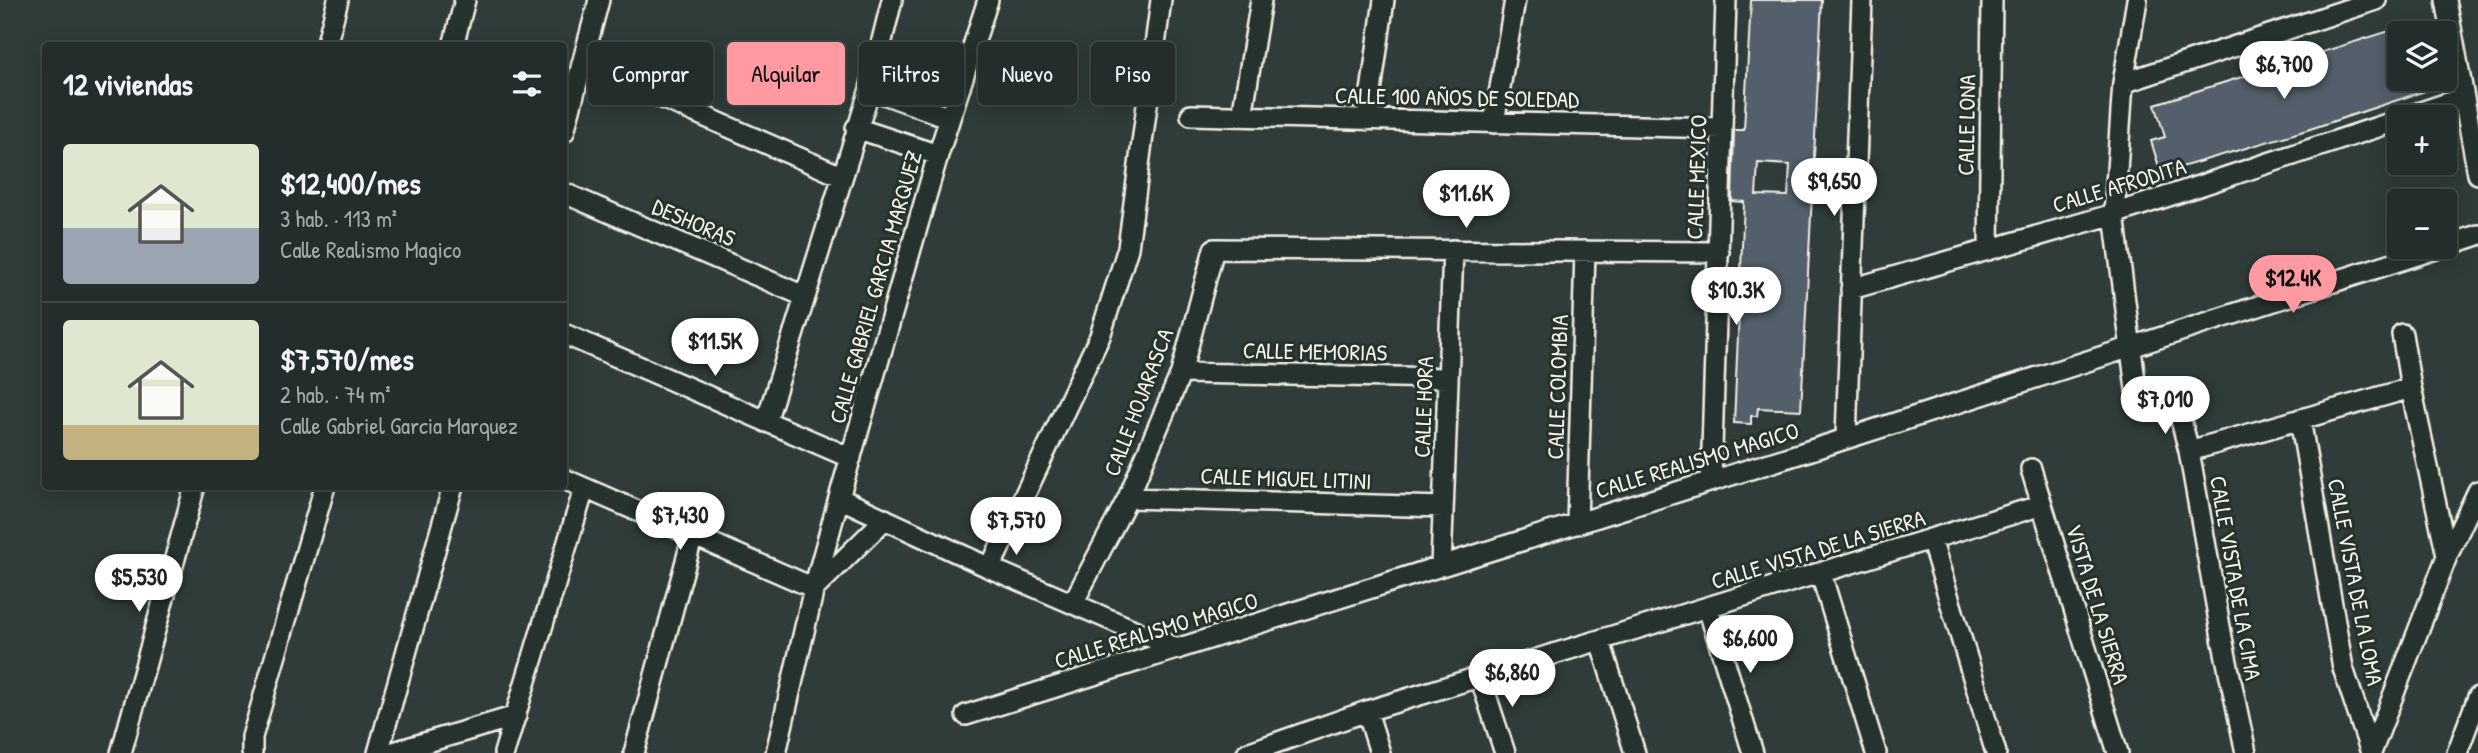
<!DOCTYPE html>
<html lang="es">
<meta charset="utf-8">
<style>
body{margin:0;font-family:"Patrick Hand",sans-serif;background:#2f3937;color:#f1f3f6;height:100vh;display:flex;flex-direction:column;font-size:26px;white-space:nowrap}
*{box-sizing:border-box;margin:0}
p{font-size:23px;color:#a3a8a9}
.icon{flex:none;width:38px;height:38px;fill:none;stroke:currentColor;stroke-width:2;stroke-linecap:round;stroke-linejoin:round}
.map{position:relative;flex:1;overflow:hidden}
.side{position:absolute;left:42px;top:42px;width:525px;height:448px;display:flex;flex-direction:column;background:#232d2b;border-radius:7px;box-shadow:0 4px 18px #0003,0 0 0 2px #404947}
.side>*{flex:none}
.guide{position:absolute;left:588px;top:42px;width:665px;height:63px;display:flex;gap:14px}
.fabs{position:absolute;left:2387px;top:21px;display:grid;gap:14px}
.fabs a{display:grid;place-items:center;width:70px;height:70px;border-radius:7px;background:#232d2b;box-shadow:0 4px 18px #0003,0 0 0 2px #404947;font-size:35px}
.price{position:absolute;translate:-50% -60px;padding:0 16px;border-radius:24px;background:#fff;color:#222;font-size:23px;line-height:46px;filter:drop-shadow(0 2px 4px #0008)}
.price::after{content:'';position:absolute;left:50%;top:42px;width:21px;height:16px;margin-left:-10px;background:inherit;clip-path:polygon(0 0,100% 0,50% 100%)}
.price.on{background:#ff9aa2;color:#111}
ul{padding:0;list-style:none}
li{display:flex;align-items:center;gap:21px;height:175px;padding:0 21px}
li+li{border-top:2px solid #404947}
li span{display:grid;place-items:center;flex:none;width:196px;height:140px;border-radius:7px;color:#555}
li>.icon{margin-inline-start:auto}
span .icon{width:84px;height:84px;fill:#fffc;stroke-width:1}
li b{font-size:30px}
h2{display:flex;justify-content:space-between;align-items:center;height:84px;padding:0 21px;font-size:30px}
.tag{padding:0 24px;border-radius:7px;background:#232d2b;box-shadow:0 4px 18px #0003,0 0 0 2px #404947;font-size:24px;line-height:63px}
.tag.on{background:#ff9aa2;color:#111}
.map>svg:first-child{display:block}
.building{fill:#535e6b;stroke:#f4f1e8;stroke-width:2;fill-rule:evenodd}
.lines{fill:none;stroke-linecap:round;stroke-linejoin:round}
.street-casing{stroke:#f4f1e8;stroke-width:24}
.street{stroke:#26332d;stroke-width:19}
.labels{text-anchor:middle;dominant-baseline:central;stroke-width:6;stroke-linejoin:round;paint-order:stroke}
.street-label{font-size:23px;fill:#f4f1e8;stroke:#26332d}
</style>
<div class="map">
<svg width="2478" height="753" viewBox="0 0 2478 753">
<rect width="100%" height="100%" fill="#2f3c39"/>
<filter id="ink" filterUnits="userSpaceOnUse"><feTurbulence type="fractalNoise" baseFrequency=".0143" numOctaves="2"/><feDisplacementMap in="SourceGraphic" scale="14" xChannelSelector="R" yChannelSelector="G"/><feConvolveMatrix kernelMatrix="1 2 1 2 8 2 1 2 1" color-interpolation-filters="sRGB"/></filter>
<g filter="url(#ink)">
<!-- building -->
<path class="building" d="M 1751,0 L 1822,0 L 1801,410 L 1758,408 L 1757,416 L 1751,416 L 1751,424 L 1734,423 L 1744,202 L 1732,201 L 1734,130 L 1744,130 ZM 1758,163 L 1790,165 L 1788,196 L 1756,195 Z
M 2399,28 L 2399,79 L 2448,79 L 2449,83 L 2307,130 L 2161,173 L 2151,141 L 2165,137 L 2155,104 Z"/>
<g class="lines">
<!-- street casing -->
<g class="street-casing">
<path id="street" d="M 2446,0 L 2478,174
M 326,46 L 338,0
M 453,46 L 465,0
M 582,63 L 841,176
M 2123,83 L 2376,0
M 870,89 L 950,118
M 1191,115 L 1722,128
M 1242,116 L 1261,0
M 2406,117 L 2463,98
M 1367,120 L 1384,0
M 1494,123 L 1515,0
M 856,128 L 938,155
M 564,132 L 599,0
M 564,193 L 804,296
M 2445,246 L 2478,235
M 1989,250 L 1992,0
M 1851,289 L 2114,214 L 2399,120
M 564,334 L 851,458
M 2402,334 L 2411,388 L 2447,556
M 1181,373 L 1448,378
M 2136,389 L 2114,214 L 2123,83 L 2137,0
M 2179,412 L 2189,451 L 2222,638 L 2246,753
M 2300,419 L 2343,668 L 2371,753
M 766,422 L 870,89 L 892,0
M 1846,438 L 1862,0
M 2189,451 L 2411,388
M 2031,469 L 2118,753
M 564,479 L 814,588
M 1711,481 L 1726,0
M 839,498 L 990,568 L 1178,649
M 1128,498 L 1443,507
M 1577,524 L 1585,251
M 1931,539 L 1996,753
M 1441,566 L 1453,250
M 990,568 L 1100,336 L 1128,248 L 1161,0
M 1821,574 L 1876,753
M 815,588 L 885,519
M 1073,603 L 1128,498 L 1181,373 L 1214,249 L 1719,252
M 1708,608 L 1753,753
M 1600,641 L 1635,753
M 1480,677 L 1505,753
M 1367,711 L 1380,753
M 966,715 L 1808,451 L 2442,247
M 121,753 L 195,486
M 252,753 L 252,737 L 325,486
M 378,753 L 453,486
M 390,753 L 516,716
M 504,753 L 584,489
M 634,753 L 693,535
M 776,753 L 814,588 L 839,498 L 938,155 L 988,0
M 1247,753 L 1367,711 L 2042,505
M 2371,753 L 2447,556 L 2478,491
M 2457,753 L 2478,697"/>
</g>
<!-- street -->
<use href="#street" class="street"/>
</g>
</g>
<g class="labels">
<!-- street labels -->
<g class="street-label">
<text transform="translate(1457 97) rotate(1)">CALLE 100 AÑOS DE SOLEDAD</text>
<text transform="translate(1966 125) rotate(-89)">CALLE LONA</text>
<text transform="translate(1696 177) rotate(-88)">CALLE MEXICO</text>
<text transform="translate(2119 185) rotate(-17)">CALLE AFRODITA</text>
<text transform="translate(694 222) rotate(23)">DESHORAS</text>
<text transform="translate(875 287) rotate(-74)">CALLE GABRIEL GARCIA MARQUEZ</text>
<text transform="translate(1315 351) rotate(1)">CALLE MEMORIAS</text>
<text transform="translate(1557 387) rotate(-88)">CALLE COLOMBIA</text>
<text transform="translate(1138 402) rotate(-69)">CALLE HOJARASCA</text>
<text transform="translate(1423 407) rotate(-88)">CALLE HORA</text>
<text transform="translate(1697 460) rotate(-17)">CALLE REALISMO MAGICO</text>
<text transform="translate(1286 478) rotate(2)">CALLE MIGUEL LITINI</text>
<text transform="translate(1818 549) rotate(-17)">CALLE VISTA DE LA SIERRA</text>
<text transform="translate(2236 578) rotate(80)">CALLE VISTA DE LA CIMA</text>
<text transform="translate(2356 582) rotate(79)">CALLE VISTA DE LA LOMA</text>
<text transform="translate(2098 604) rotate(73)">VISTA DE LA SIERRA</text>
<text transform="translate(1156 630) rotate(-17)">CALLE REALISMO MAGICO</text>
</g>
</g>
</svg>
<div class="fabs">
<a><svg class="icon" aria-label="layers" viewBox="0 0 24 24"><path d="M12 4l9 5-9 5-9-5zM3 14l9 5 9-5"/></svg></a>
<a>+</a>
<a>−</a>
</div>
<b class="price" style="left:2284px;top:101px">$6,700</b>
<b class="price" style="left:1834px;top:218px">$9,650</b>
<b class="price" style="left:1466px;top:230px">$11.6K</b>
<b class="price on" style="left:2293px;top:315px">$12.4K</b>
<b class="price" style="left:1736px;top:327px">$10.3K</b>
<b class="price" style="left:715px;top:378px">$11.5K</b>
<b class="price" style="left:2165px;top:436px">$7,010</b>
<b class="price" style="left:680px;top:552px">$7,430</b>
<b class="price" style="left:1016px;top:557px">$7,570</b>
<b class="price" style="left:139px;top:614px">$5,530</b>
<b class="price" style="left:1750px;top:675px">$6,600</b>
<b class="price" style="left:1512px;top:709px">$6,860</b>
<div class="guide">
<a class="tag">Comprar</a>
<a class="tag on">Alquilar</a>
<a class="tag">Filtros</a>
<a class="tag">Nuevo</a>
<a class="tag">Piso</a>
</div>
<section class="side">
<h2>12 viviendas<svg class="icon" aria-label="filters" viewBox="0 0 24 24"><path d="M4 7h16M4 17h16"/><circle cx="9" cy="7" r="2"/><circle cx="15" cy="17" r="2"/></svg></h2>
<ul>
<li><span style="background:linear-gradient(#dfe7d0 60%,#9aa5b1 0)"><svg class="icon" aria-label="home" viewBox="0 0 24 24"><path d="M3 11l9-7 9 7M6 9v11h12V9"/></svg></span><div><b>$12,400/mes</b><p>3 hab. · 113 m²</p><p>Calle Realismo Magico</p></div></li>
<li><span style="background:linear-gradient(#dfe7d0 75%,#c2b280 0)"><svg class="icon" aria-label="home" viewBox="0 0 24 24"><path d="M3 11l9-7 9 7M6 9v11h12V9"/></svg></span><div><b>$7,570/mes</b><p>2 hab. · 74 m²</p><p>Calle Gabriel Garcia Marquez</p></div></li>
</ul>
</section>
</div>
